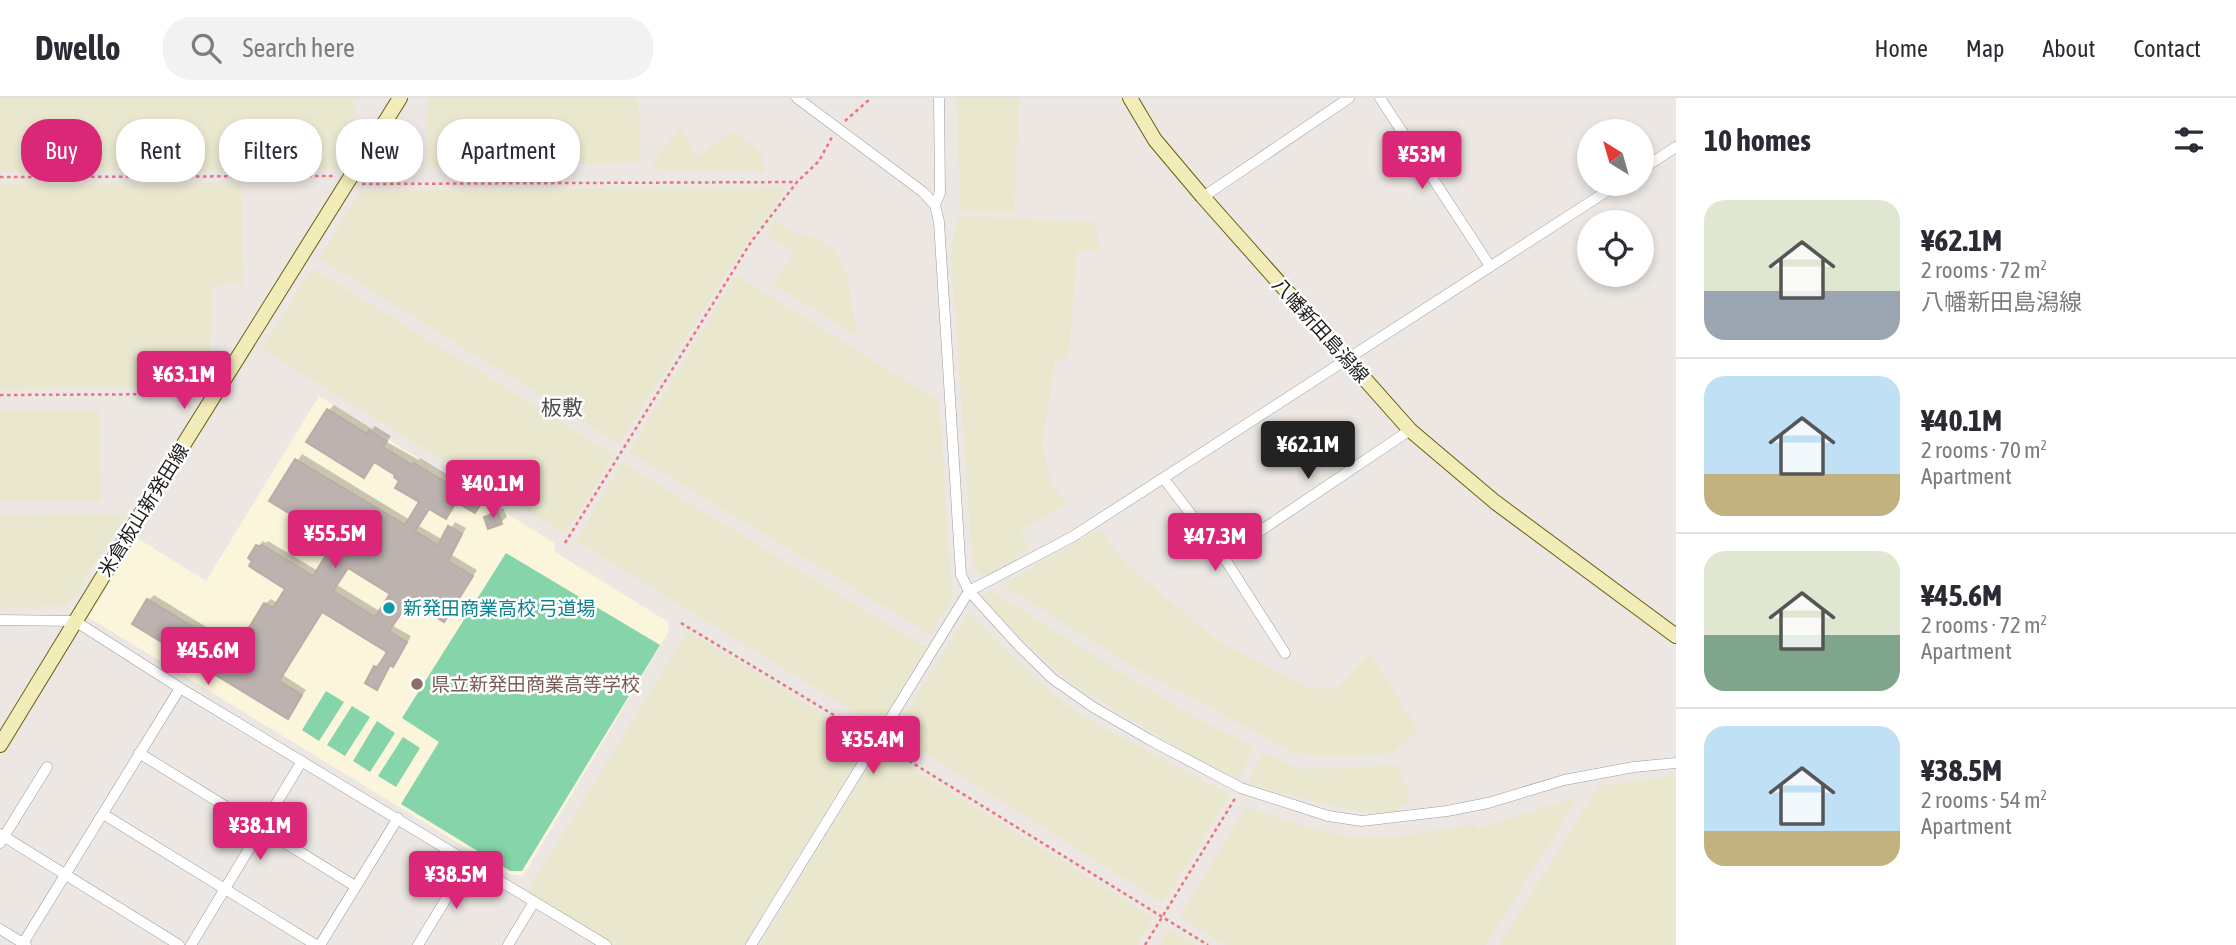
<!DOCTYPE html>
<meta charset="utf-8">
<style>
body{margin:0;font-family:"Asap Condensed","Noto Sans JP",sans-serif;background:#f2f2f3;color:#2b2b33;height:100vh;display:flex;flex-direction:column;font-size:26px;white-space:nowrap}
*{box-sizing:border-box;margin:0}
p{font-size:23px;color:#7c7c81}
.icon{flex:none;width:38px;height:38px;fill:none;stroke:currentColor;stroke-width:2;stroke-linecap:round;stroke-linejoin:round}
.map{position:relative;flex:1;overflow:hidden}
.details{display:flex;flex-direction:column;background:#fff;width:560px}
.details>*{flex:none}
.top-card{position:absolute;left:21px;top:21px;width:665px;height:63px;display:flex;gap:14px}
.needle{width:46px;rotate:323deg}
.tools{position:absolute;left:1577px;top:21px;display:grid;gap:14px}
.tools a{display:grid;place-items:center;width:77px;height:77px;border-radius:50%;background:#fff;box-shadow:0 4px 10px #0003;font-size:35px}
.price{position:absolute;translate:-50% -60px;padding:0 16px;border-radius:7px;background:#db2777;color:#fff;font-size:23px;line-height:46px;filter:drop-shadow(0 2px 4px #0008)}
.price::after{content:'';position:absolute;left:50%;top:42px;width:21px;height:16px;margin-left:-10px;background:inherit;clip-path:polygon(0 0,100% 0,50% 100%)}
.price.current{background:#222;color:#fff}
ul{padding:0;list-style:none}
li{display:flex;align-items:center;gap:21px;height:175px;padding:0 28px}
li+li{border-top:2px solid #e1e1e2}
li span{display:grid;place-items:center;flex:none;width:196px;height:140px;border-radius:21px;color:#555}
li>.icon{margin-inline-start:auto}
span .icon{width:84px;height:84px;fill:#fffc;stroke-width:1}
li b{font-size:30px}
h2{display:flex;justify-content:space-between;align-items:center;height:84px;padding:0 28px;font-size:30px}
.chip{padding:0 24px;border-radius:28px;background:#fff;box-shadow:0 4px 10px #0003;font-size:24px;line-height:63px}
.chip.current{background:#db2777;color:#fff}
header{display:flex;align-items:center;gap:42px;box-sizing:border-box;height:98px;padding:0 35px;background:#fff;border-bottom:2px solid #e1e1e2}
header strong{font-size:33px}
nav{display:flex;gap:38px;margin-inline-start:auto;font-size:24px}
.search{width:490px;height:63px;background:#f2f2f3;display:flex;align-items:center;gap:18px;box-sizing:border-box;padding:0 24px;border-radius:28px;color:#7c7c81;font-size:26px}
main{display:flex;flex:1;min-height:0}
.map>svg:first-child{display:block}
.education{fill:#fbf6db}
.farmland{fill:#e9e7ce}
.pitch{fill:#86d4a9}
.shadow{fill:#0003;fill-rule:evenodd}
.building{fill:#bcb2af;stroke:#bcaca6;stroke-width:2;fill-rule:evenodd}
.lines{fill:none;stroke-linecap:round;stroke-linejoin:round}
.minor-casing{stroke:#9c9c9c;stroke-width:11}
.secondary-casing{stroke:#66600f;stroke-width:16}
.path{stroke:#eb737b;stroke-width:2.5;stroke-dasharray:3.5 3.5;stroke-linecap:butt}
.minor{stroke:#fff;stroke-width:10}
.secondary{stroke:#f2ecb9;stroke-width:14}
.culture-dot{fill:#0f9aa8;stroke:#fff;stroke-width:2.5}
.education-dot{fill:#8d6e63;stroke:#fff;stroke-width:2.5}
.labels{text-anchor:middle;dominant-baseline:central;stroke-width:5;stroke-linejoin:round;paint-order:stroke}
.street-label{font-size:19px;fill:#1b1b1b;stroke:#fff}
.culture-label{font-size:19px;fill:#0d838f;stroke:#fff;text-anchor:start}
.education-label{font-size:19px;fill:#785e54;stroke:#fff;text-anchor:start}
.neighbourhood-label{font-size:21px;fill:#4e4e4e;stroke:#fff}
</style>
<header>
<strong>Dwello</strong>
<div class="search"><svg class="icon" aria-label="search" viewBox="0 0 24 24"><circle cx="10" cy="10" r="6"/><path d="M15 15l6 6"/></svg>Search here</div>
<nav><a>Home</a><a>Map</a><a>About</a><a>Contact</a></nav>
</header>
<main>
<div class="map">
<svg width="1676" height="847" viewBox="0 0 1676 847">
<rect width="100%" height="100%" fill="#ece7e2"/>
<!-- education -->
<path class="education" d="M 319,298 L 554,445 L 555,454 L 668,524 L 669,533 L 523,778 L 509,776 L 88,519 L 137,440 L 206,483 Z"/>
<!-- farmland -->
<path class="farmland" d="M 0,0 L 353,0 L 354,53 L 343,71 L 0,74 Z
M 427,0 L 638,0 L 641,64 L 427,71 Z
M 957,0 L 1019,0 L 1014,114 L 960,114 Z
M 680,30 L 697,59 L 733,32 L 761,55 L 765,74 L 653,71 L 653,64 Z
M 241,85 L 243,186 L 212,187 L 209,289 L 0,291 L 0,86 Z
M 784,89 L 785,93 L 746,145 L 619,346 L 319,160 L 360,93 Z
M 958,118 L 1095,124 L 1100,153 L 1077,153 L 1068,261 L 1055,261 L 1042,347 L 1051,384 L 1067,406 L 1021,432 L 1029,452 L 984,479 L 973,470 L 951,155 Z
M 775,122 L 802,139 L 807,135 L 835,152 L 847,177 L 857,238 L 773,186 L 794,155 L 765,136 Z
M 312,170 L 614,357 L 565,436 L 261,251 Z
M 736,177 L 939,303 L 952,502 L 931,537 L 629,354 Z
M 0,313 L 100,313 L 101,403 L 0,403 Z
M 622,364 L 927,550 L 878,629 L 576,443 Z
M 127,416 L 68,508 L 0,509 L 0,417 Z
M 1099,431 L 1125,465 L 1219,544 L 1310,590 L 1336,591 L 1370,555 L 1419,633 L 1392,654 L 1375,657 L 1313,658 L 1291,653 L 1132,568 L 1003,487 Z
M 991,493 L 1130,580 L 1193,618 L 1253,649 L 1239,681 L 1220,675 L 1067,582 L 982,504 L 982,497 Z
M 968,515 L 1031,577 L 1071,610 L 1106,631 L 1230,697 L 1163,805 L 893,635 Z
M 688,533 L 868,644 L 744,847 L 615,847 L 527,794 Z
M 879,650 L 1154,820 L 1137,847 L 760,847 Z
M 1263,655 L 1299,671 L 1398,668 L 1402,681 L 1408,691 L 1410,706 L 1400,708 L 1400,715 L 1371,715 L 1334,708 L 1252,687 L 1249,680 Z
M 1676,678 L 1676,847 L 1499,847 L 1599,688 Z
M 1578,699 L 1486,847 L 1226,847 L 1180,819 L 1246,709 L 1308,730 L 1353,739 L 1408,737 L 1474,726 L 1476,731 Z
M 1170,831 L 1197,847 L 1159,847 Z"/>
<!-- pitch -->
<path class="pitch" d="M 506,455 L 660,547 L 522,773 L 510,773 L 401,706 L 439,644 L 402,620 Z
M 326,593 L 344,604 L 319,643 L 302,632 Z
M 352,608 L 370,619 L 345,658 L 327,647 Z
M 377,623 L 395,635 L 370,674 L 353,663 Z
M 403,639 L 420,650 L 396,689 L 378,678 Z"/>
<!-- shadow -->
<path class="shadow" d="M 334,307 L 372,331 L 375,328 L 391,338 L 387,344 L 419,362 L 420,360 L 485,400 L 475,413 L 457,403 L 445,419 L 430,410 L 419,428 L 443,442 L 455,424 L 466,430 L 452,457 L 477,472 L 444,522 L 421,507 L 408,505 L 393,528 L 411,538 L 398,562 L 392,566 L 376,590 L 375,569 L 380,564 L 382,565 L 389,553 L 323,512 L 283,577 L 306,592 L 287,619 L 149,502 L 154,497 L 239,549 L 265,506 L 271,501 L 278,505 L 288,490 L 258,448 L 263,443 L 266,445 L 268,443 L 318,473 L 337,442 L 272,402 L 302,356 L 410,422 L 421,404 L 398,376 L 375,363 L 364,378 L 329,312 ZM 349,469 L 392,495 L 381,514 L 337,487 Z
M 503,410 L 507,419 L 501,424 L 489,428 L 486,420 L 491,414 Z"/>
<!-- building -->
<path class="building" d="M 327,311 L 367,336 L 369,332 L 387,343 L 383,349 L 412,367 L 414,365 L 481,406 L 475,415 L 456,404 L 446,421 L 429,411 L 415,433 L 438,447 L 448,428 L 462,436 L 448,463 L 473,478 L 444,524 L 420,509 L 418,513 L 407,507 L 389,533 L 407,544 L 393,569 L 390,567 L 377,592 L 365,585 L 374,568 L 377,570 L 387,554 L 322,514 L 279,583 L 302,597 L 288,621 L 132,526 L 147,501 L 234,554 L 264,505 L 273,510 L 285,491 L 249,468 L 252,463 L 248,460 L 256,447 L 260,449 L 262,447 L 313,478 L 335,443 L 269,403 L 295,361 L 405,427 L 419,404 L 395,390 L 399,383 L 394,379 L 395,377 L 374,364 L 364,380 L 306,344 ZM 348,470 L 390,496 L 375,519 L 333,493 Z
M 498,414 L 502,426 L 488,431 L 484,419 Z"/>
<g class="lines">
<!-- minor casing -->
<g class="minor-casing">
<path id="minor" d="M 797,0 L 923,94 L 935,107 L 939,124 L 961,477 L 969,493 L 1019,548 L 1053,581 L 1093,609 L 1150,642 L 1241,690 L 1328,718 L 1362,723 L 1447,713 L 1488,705 L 1564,682 L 1634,669 L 1676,665
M 1380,0 L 1490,168
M 1642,71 L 1676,49
M 1203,99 L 1349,0
M 935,107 L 940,95 L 939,0
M 1164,381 L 1223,458 L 1285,555
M 1223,458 L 1410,332
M 0,522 L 75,523 L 180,590 L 606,847
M 139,655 L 355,788
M 103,716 L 316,847
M 0,736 L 179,847
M 0,745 L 47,669
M 0,831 L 26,847
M 22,847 L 180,590
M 191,847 L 302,663
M 320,847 L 398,720
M 418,847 L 469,763
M 508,847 L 534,804
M 751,847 L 969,493 L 1072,439 L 1618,86"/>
</g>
<!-- secondary casing -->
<g class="secondary-casing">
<path id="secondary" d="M 1130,0 L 1155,42 L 1203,99 L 1410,332 L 1495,404 L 1676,538
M 0,647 L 177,357 L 400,0"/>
</g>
<!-- path -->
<path class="path" d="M 845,23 L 871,0
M 0,79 L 336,78
M 362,86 L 797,84
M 0,297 L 200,296
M 565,445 L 751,144 L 797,84 L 819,63 L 832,39
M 681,525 L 867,637
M 885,648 L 1208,847
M 1145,847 L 1236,699"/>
<!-- minor -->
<use href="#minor" class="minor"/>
<!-- secondary -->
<use href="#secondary" class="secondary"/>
</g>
<!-- markers -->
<circle class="culture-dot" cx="389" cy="510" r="7"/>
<circle class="education-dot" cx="417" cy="586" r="7"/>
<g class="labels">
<!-- street labels -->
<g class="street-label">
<text transform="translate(1321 232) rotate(48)">八幡新田島潟線</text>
<text transform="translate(143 412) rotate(-58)">米倉板山新発田線</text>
</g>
<!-- culture labels -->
<g class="culture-label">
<text x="403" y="510">新発田商業高校 弓道場</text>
</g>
<!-- education labels -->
<g class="education-label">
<text x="431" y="586">県立新発田商業高等学校</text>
</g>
<!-- neighbourhood labels -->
<g class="neighbourhood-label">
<text x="562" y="309">板敷</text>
</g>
</g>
</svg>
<div class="tools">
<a><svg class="needle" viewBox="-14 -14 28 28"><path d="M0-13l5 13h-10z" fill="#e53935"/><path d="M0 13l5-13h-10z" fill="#7c7c81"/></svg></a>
<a><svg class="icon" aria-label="locate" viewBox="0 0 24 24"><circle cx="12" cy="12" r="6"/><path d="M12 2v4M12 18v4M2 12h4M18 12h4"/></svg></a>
</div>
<b class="price" style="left:1422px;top:93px">¥53M</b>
<b class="price" style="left:184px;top:313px">¥63.1M</b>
<b class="price current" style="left:1308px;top:383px">¥62.1M</b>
<b class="price" style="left:493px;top:422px">¥40.1M</b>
<b class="price" style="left:335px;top:472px">¥55.5M</b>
<b class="price" style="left:1215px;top:475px">¥47.3M</b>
<b class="price" style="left:208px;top:589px">¥45.6M</b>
<b class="price" style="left:873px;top:678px">¥35.4M</b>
<b class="price" style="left:260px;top:764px">¥38.1M</b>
<b class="price" style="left:456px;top:813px">¥38.5M</b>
<div class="top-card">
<a class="chip current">Buy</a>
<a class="chip">Rent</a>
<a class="chip">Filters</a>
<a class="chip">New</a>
<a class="chip">Apartment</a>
</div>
</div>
<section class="details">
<h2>10 homes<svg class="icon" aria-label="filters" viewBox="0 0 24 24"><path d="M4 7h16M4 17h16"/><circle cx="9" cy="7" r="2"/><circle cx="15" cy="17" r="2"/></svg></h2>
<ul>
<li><span style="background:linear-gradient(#dfe7d0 65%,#9aa5b1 0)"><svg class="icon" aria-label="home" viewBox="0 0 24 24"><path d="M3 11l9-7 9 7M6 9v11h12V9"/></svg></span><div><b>¥62.1M</b><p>2 rooms · 72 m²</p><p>八幡新田島潟線</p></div></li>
<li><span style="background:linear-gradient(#bfe0f5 70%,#c2b280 0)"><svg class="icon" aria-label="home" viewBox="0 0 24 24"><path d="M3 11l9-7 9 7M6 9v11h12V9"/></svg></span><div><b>¥40.1M</b><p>2 rooms · 70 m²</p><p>Apartment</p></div></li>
<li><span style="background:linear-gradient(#dfe7d0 60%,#7fa58c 0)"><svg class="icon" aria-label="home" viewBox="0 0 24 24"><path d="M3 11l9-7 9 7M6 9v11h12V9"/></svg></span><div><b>¥45.6M</b><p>2 rooms · 72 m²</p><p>Apartment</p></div></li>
<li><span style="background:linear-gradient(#bfe0f5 75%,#c2b280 0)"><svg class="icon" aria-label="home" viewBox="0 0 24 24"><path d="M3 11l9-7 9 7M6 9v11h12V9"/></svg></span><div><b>¥38.5M</b><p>2 rooms · 54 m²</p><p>Apartment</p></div></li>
</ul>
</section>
</main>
